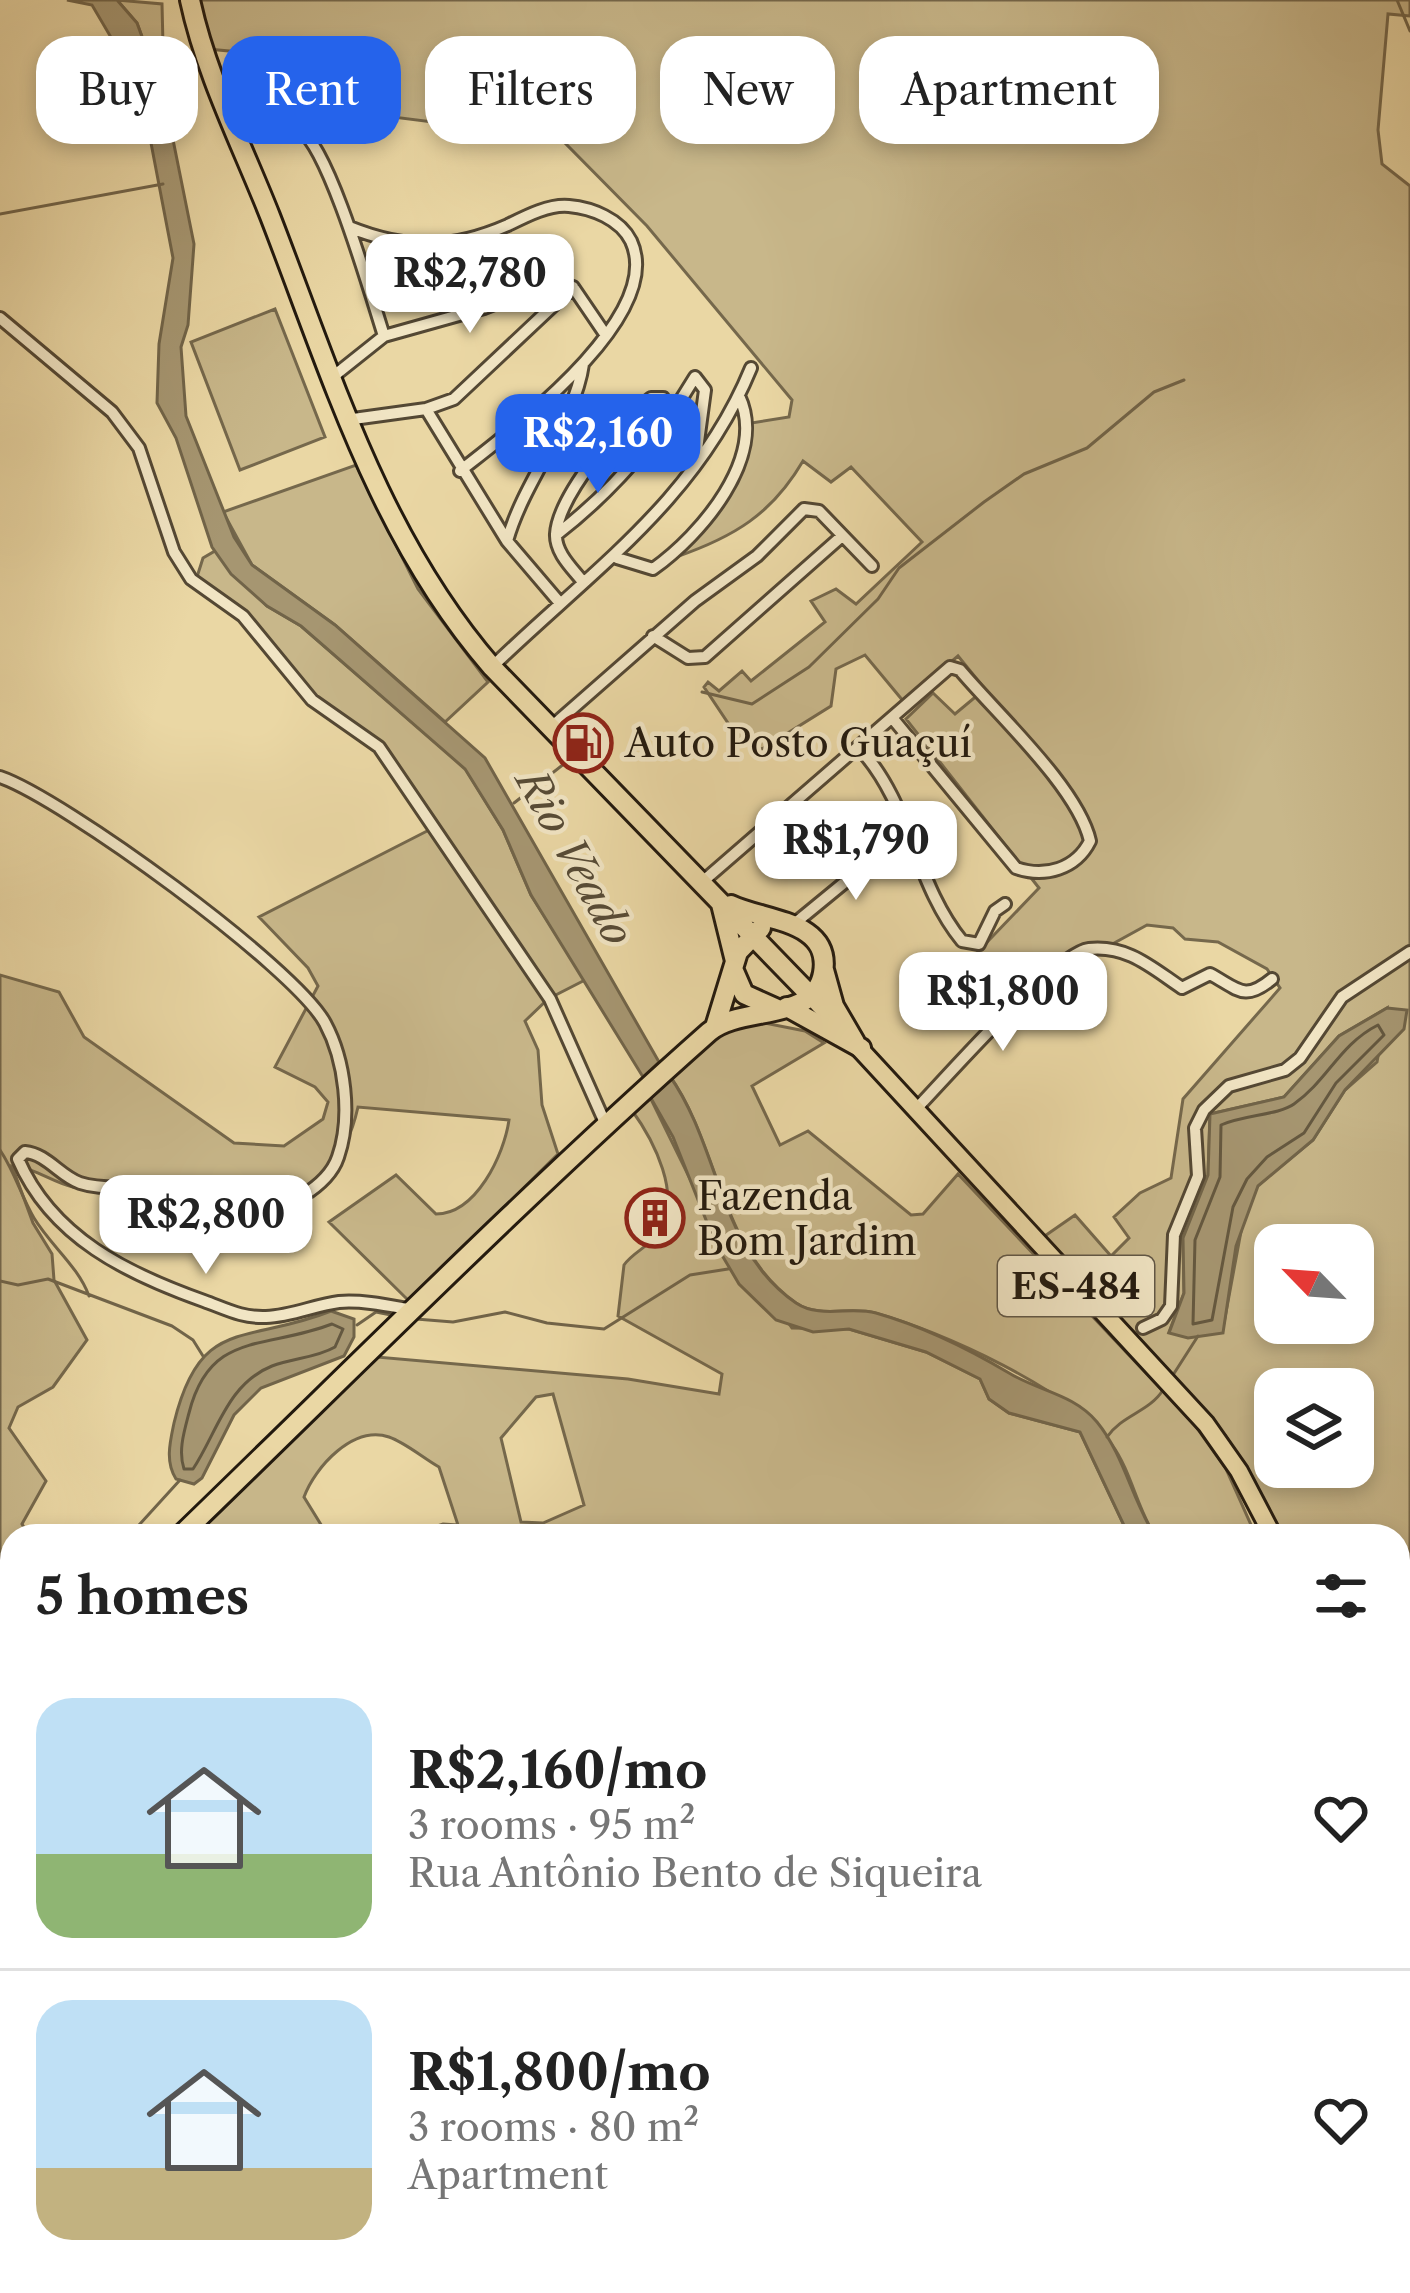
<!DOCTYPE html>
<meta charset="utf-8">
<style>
body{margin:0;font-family:"Libre Caslon Text",serif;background:#f2f2f2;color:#222;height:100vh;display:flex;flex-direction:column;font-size:45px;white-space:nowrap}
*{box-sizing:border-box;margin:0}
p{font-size:39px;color:#767676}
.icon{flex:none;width:66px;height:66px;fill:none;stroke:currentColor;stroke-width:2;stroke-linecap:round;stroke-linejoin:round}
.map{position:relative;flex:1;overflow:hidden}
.drawer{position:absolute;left:0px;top:1524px;width:1410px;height:771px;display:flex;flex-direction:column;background:#fff;border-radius:36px 36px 0 0;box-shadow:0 6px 18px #0003}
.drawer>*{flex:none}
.guide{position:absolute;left:36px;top:36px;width:1338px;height:108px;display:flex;gap:24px}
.needle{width:78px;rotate:295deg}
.controls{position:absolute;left:1254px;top:1224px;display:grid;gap:24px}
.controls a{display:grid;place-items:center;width:120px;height:120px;border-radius:24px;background:#fff;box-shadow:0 6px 18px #0003;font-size:60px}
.price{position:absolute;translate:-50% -102px;padding:0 27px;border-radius:24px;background:#fff;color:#222;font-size:39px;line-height:78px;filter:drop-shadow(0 3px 6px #0008)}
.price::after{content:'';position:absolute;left:50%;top:72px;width:36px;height:27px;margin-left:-18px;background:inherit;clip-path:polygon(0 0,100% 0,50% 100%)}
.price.selected{background:#2563eb;color:#fff}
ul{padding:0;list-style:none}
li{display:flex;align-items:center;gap:36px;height:300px;padding:0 36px}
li+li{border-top:3px solid #e0e0e0}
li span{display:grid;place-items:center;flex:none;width:336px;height:240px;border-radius:36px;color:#555}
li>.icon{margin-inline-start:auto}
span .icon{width:144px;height:144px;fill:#fffc;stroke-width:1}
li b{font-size:51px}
h2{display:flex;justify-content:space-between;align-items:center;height:144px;padding:0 36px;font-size:51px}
.pill{padding:0 42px;border-radius:36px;background:#fff;box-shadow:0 6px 18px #0003;font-size:42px;line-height:108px}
.pill.selected{background:#2563eb;color:#fff}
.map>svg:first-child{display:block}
.green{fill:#c8b78a;stroke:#75684c;stroke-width:3;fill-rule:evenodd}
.water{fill:#a69671;stroke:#716449;stroke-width:3}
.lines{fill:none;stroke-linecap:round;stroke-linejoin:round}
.shore{stroke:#645840;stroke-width:3}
.stream{stroke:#716449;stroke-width:3}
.minor-casing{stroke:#544834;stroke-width:16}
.primary-casing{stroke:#22190e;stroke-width:22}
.trunk-casing{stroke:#22190e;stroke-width:24}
.minor{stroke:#f1e5c4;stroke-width:10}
.primary{stroke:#ead7a4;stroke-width:16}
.trunk{stroke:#ead7a4;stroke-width:18}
.labels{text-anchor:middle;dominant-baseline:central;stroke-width:9;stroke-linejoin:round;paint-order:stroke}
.shield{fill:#f1e5c4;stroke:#605645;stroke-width:3}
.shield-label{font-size:36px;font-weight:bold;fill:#22190e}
.poi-label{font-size:39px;fill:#22190e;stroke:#f1e5c4;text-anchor:start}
.water-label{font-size:42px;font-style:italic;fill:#574b36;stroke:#f1e5c4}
</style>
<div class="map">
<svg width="1410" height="2293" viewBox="0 0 1410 2293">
<rect width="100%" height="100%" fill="#ead7a4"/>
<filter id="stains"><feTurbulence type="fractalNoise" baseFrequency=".00167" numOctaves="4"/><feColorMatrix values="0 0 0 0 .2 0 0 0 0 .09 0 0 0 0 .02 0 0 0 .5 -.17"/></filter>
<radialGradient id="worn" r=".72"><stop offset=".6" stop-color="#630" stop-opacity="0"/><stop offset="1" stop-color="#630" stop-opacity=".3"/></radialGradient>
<!-- green -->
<path class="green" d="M 117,0 L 162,4 L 163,45 L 152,64 L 137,23 Z
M 197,0 L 1410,0 L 1410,16 L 1388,14 L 1378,130 L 1382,164 L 1410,186 L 1410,1835 L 1398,1819 L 1398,1536 L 1270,1536 L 1247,1469 L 1225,1435 L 1039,1240 L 1075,1215 L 1111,1256 L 1129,1238 L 1114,1217 L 1140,1193 L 1171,1178 L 1183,1099 L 1280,988 L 1267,969 L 1218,942 L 1185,939 L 1173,928 L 1147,925 L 1016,997 L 985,982 L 968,962 L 1039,888 L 906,719 L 933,693 L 955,714 L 985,689 L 958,656 L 904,702 L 865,655 L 836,669 L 831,706 L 762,749 L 740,741 L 704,687 L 708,682 L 719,691 L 742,671 L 751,681 L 825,622 L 811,601 L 836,589 L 856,604 L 922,542 L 851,467 L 831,482 L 803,461 C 772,514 734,537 676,557 L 729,485 L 745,424 L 789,417 L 792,400 L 647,226 L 560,138 L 353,112 L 338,61 L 208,49 ZM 1387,1008 L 1377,1062 L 1345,1090 L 1313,1140 L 1258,1185 L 1245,1210 L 1224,1323 L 1169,1332 L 1184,1293 L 1183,1238 L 1208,1175 L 1210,1114 L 1284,1097 L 1339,1036 ZM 1275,1245 L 1353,1245 L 1353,1323 L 1275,1323 ZM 1275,1389 L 1353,1389 L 1353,1467 L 1275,1467 Z
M 275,309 L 325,437 L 240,470 L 191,342 Z
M 356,465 L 418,589 L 488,682 L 445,722 L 335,625 L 252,565 L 223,512 Z
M 215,551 L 267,606 L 301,626 L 465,768 L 503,830 L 531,895 L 585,980 L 548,999 L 525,1021 L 538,1050 L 542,1105 L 558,1154 L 409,1301 L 329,1222 L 396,1175 L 436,1214 C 476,1214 504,1155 509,1120 L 358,1107 C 331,1227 234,1209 139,1193 C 118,1189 94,1192 73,1187 C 51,1182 36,1168 12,1166 L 33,1223 L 52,1254 L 54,1280 L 87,1340 L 53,1387 L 18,1407 L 9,1428 L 46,1481 L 22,1524 L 29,1536 L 12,1536 L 12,1591 L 0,1595 L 0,975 L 59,992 L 84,1037 L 234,1143 L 284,1146 L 323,1119 L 328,1102 L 315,1087 L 275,1067 L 318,986 L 308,968 L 259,917 L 433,828 L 388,757 L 307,689 L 265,641 L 196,580 L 203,558 Z
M 754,1021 L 805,1031 L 824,1043 L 752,1086 L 780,1145 L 808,1131 L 911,1215 L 923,1214 L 958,1174 L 1194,1424 L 1226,1469 L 1256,1536 L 1155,1536 C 1137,1508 1131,1471 1112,1445 C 1071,1390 941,1331 875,1313 C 849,1306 819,1319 796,1303 C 719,1249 720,1146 669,1075 L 726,1029 Z
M 648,1093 L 694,1187 L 792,1328 L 849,1329 L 926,1352 L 980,1379 L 989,1399 L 1009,1413 L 1080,1432 L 1129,1536 L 408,1536 L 443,1524 L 458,1525 L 439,1467 C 423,1458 406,1443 389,1437 C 353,1425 315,1467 304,1497 L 328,1536 L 195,1536 L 377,1357 L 628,1379 L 719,1394 L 722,1374 L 618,1316 L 624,1265 C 633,1252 649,1247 658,1233 C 684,1197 653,1139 631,1109 ZM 553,1394 L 584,1505 L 543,1523 L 521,1522 L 501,1438 L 536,1397 Z
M 0,1833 L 12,1834 L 12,1908 L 0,1896 Z
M 1398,1842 L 1410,1858 L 1410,1973 L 1398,1955 Z
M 1398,1987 L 1410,2010 L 1410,2293 L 1198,2293 L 1190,2283 L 1398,2283 Z
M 450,2283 L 553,2283 L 554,2293 L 459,2293 Z
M 674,2283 L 1072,2283 L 1053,2293 L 667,2293 Z"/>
<!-- water -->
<path class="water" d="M 67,0 L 117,0 L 137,23 L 165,100 L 194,244 L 188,325 L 181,347 L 186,416 L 234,537 L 252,565 L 335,625 L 485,758 L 659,1062 L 643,1077 L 531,895 L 503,830 L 465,769 L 301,626 L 267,606 L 231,574 L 212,547 L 176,438 L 157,403 L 159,344 L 173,258 L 151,143 L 129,68 L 92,5 Z
M 1387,1008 L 1407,1010 L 1404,1029 L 1345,1090 L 1313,1140 L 1258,1186 L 1236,1246 L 1223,1333 L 1188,1338 L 1169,1333 L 1184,1293 L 1183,1238 L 1208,1175 L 1210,1114 L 1284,1097 L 1339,1036 Z
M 669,1075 C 720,1146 719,1251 796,1303 C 820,1319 850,1306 876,1313 C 925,1327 967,1348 1009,1373 C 1038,1391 1074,1394 1097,1422 C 1124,1455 1132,1500 1155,1536 L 1129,1536 L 1080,1432 L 1009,1413 L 989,1399 L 980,1379 L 926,1352 L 849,1329 L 813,1332 L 776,1320 L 739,1284 L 716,1245 L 673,1137 L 648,1093 Z
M 331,1311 L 354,1319 L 354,1337 L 344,1356 L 261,1388 L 234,1415 L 202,1478 L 194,1484 L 176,1479 C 165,1462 170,1442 174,1423 C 200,1315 246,1345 331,1311 Z"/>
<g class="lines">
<!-- shore -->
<path class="shore" d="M 1378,1025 L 1384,1035 L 1336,1083 L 1304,1133 L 1267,1157 L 1247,1179 L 1233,1207 L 1212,1320 L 1193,1324 L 1195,1240 L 1220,1177 L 1221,1125 C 1243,1115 1279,1115 1294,1104 C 1327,1081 1340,1044 1378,1025 Z
M 332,1324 L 343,1329 L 335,1347 C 316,1358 293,1358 272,1366 C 227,1384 217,1433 193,1469 L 184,1469 C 178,1451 184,1432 189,1413 C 210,1330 265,1350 332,1324 Z"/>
<!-- stream -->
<path class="stream" d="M 1397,0 L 1410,31
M 0,214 L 163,184
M 702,692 L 752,704 L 809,667 L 878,599 L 899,568 L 984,502 L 1024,474 L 1087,448 L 1154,392 L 1184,380
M 514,803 L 569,760
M 0,1150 C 15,1172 21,1196 34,1218 C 51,1246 78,1266 89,1296
M 0,1281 L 18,1285 L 48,1279 L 172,1326 L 193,1340 L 203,1356
M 416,1319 L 453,1322 L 505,1312 L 547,1323 L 604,1329 L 690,1275 L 728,1269
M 357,1325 L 376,1312 L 396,1316
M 1173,1375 L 1198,1336
M 1107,1437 C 1122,1415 1149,1412 1163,1390
M 129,1536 L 180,1480
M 0,1616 L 12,1610
M 222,2293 L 225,2283
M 489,2293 L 491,2283
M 974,2293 L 1008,2283"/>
<!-- minor casing -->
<g class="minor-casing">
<path id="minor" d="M 236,132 C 254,129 283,120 300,130 C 329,147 372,299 384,336
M 349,227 C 406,250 451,250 508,225 C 526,216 549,204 569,206 C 592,208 620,219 631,241 C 666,316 512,430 460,471
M 0,318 L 112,412 L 139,448 L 174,552 L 191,579 L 243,616 L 312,700 L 379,747 L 550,999 L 606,1125
M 330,379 L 384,336 L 484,308 L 549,283 L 573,287 L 605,334
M 426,409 L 507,541 L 559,602
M 346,420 L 426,409 L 454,399 L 573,287
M 556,535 C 613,491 658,439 695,377 L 705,390 L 695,464
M 507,541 C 524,480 575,422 583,364
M 617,558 L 653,569 C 701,535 768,457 739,396
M 583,582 C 573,569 555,553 556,534 C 558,496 621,421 651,398 L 663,398 L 670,419
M 653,636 L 688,658 L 705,657 L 842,536
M 492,667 C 591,571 697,500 751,368
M 549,729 L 695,601 L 757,556 L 804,509 L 819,511 L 872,566
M 860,749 C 911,804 915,884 962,941 L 979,944 L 995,911 L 1005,904
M 0,777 C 62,798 295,967 325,1023 C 345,1060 352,1117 338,1157 C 328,1187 281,1213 250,1213 C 213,1214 179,1195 143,1189 C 122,1186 101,1190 80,1183 C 60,1176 47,1154 25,1152 L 18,1159 C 52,1238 128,1274 204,1301 C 226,1309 242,1318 266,1317 C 292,1316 315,1305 339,1302 C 363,1300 390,1306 413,1310
M 701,883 L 950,667 L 960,670 C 997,714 1078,788 1090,841 C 1076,869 1045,878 1016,868 L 894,720
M 794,924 L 889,846
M 917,1108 C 947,1077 1055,953 1089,949 C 1128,945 1152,968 1182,988 L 1210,974 C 1238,989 1244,1002 1272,979
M 1143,1328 L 1162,1319 L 1171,1306 L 1174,1235 L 1198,1176 L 1195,1128 L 1204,1110 L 1229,1086 L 1285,1070 L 1300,1058 L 1342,997 L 1410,952"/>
</g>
<!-- primary casing -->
<g class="primary-casing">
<path id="primary" d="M 811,996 L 1206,1424 L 1239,1471 L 1273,1536
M 1398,1824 L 1410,1840"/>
</g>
<!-- trunk casing -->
<g class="trunk-casing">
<path id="trunk" d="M 190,0 C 206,75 242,145 270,216 C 331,373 379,537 492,667 L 811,996
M 721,904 L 735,961
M 824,970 L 834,1006 L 855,1042
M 734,971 L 744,994 L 775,1008
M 787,1007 L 861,1048
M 715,1027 L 738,952 L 761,928
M 180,1536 C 355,1367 526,1194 709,1032 C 740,1005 815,1023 823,973 C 832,920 764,921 731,905
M 440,2283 L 448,2293"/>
</g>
<!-- minor -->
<use href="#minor" class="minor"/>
<!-- primary -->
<use href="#primary" class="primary"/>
<!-- trunk -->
<use href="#trunk" class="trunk"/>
</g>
<!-- icons -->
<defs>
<g id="fuel-ring" transform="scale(3)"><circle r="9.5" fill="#f1e5c4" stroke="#8f2418" stroke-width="1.5"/><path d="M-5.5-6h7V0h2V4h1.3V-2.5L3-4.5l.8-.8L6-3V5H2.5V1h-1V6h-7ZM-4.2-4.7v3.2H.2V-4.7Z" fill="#8f2418"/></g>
<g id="building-ring" transform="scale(3)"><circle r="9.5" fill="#f1e5c4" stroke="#8f2418" stroke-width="1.5"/><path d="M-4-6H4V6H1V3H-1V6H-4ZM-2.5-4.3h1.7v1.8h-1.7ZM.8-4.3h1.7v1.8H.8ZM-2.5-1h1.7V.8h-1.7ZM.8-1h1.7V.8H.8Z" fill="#8f2418"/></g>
</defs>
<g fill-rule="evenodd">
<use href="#fuel-ring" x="583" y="743"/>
<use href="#building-ring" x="655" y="1218"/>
</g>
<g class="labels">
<!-- shield labels -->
<rect class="shield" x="998" y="1256" width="156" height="60" rx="9"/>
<g class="shield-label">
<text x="1076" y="1286">ES-484</text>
</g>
<!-- poi labels -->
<g class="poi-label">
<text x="625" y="743">Auto Posto Guaçuí</text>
<text x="697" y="1196">Fazenda<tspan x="697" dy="45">Bom Jardim</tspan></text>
</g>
<!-- water labels -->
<g class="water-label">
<text transform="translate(575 857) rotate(61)">Rio Veado</text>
</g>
</g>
<rect width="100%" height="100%" filter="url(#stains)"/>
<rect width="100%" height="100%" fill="url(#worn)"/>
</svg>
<div class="controls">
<a><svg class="needle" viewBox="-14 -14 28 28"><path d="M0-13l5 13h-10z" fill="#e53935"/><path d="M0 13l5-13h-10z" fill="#767676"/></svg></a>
<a><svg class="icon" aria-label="layers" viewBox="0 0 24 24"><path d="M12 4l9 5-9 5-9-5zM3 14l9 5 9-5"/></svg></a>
</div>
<b class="price" style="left:470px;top:336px">R$2,780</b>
<b class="price selected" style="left:598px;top:496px">R$2,160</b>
<b class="price" style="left:856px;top:903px">R$1,790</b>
<b class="price" style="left:1003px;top:1054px">R$1,800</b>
<b class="price" style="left:206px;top:1277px">R$2,800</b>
<div class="guide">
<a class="pill">Buy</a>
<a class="pill selected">Rent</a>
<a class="pill">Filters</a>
<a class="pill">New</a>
<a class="pill">Apartment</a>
</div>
<section class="drawer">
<h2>5 homes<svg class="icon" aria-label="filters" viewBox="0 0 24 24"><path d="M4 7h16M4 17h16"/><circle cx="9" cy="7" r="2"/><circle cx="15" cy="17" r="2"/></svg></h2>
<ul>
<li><span style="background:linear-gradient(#bfe0f5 65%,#8fb573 0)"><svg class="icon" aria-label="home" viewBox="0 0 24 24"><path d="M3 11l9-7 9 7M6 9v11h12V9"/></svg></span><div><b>R$2,160/mo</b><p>3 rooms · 95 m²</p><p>Rua Antônio Bento de Siqueira</p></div><svg class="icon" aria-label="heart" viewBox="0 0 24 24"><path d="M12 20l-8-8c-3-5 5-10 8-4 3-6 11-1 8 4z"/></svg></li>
<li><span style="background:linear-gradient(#bfe0f5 70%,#c2b280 0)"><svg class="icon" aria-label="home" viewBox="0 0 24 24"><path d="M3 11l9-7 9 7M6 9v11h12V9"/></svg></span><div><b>R$1,800/mo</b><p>3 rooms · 80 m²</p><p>Apartment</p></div><svg class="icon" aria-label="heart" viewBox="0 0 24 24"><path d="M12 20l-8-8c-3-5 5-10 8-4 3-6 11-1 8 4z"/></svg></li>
</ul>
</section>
</div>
